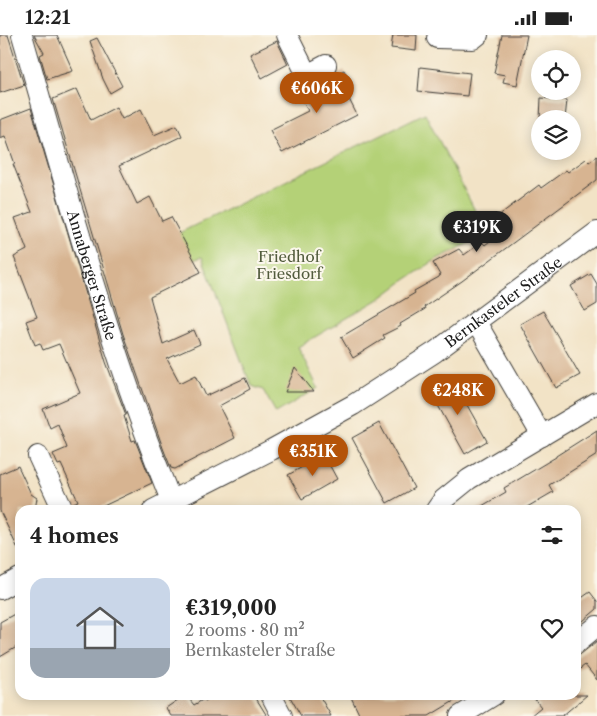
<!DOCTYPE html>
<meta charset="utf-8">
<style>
body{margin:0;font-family:"Libre Caslon Text",serif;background:#f2f2f2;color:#222;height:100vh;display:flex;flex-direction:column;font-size:19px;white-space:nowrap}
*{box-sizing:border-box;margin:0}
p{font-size:16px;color:#767676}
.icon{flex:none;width:28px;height:28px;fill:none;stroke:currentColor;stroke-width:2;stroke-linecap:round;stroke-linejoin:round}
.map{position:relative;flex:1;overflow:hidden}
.drawer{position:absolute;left:15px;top:470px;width:566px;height:195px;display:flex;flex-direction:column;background:#fff;border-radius:15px;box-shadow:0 2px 12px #0003}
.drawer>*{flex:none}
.fabs{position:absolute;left:531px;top:15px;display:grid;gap:10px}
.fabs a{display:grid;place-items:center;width:50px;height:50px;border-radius:50%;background:#fff;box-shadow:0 2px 12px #0003;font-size:25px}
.price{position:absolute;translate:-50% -42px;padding:0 11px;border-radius:18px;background:#b45309;color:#fff;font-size:16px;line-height:32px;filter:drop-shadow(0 1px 2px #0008)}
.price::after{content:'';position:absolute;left:50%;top:30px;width:15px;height:11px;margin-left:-8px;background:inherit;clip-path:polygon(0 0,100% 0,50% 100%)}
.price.current{background:#222;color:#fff}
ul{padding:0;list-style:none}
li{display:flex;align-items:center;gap:15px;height:125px;padding:0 15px}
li+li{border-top:1px solid #e0e0e0}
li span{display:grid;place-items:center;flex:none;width:140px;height:100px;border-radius:15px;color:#555}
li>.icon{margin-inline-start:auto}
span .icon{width:60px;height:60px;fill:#fffc;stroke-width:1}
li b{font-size:21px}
h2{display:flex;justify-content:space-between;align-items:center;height:60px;padding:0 15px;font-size:21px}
.status{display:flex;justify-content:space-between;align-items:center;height:35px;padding:0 25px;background:#fff;direction:ltr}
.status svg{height:14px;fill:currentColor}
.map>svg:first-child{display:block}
.green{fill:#b4d177;stroke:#68764a}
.building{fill:#d7b491}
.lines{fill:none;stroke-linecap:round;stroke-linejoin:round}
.minor-casing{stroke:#3c3a36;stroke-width:22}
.minor{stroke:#fff;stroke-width:20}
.labels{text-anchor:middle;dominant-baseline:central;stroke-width:4;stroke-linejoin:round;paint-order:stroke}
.park-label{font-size:15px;fill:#515b3c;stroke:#fbf7ec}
.street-label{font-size:15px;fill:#1c1c1c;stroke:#fbf7ec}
</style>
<div class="status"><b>12:21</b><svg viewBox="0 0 49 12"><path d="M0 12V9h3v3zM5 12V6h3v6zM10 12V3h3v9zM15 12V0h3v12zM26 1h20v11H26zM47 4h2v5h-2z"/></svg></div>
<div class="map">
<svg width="597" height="681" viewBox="0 0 597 681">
<rect width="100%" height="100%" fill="#fbf7ec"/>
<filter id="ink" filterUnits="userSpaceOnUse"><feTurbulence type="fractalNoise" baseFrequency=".02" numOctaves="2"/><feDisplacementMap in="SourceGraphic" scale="10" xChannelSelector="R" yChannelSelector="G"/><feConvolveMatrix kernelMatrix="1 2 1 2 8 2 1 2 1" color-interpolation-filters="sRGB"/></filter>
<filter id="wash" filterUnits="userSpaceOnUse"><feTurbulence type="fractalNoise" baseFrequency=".0096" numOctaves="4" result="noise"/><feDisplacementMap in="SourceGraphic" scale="20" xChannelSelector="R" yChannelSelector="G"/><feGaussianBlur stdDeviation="1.12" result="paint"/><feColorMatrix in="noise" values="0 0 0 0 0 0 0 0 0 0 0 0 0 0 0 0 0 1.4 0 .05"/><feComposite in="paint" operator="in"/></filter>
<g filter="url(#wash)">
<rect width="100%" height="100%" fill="#f2e3c6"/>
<!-- green -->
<path class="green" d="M 425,78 L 487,199 L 437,224 L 405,245 L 381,263 L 298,312 L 318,353 L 276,378 L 263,355 L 252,351 L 248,343 L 202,222 L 193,225 L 179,198 Z"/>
<g id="blocks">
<!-- building -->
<path class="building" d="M 0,0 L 8,0 L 24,50 L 0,58 Z
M 34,0 L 57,0 L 73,36 L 47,44 L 40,20 L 44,18 Z
M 393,0 L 417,0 L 416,16 L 391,13 Z
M 502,0 L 527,0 L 517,50 L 503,47 L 505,40 L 494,38 Z
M 97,3 L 122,51 L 110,58 L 103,44 L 90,6 Z
M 277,6 L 288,29 L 262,43 L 250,19 Z
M 420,32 L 470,38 L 467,61 L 418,56 Z
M 344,35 L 350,46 L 342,50 L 357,80 L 282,118 L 270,95 L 308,76 L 301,61 L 325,49 L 323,46 Z
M 77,54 L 91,85 L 116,72 L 122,84 L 141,74 L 154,100 L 177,90 L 182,101 L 119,131 L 137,169 L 150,162 L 162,186 L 171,182 L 201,237 L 150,262 L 163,309 L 194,295 L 200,309 L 167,324 L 180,348 L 196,340 L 206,361 L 245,343 L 250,354 L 219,371 L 235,403 L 175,434 L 171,433 L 163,413 L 123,299 L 53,64 Z
M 541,63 L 567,65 L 565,84 L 540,84 Z
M 31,73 L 106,327 L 126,380 L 124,381 L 132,406 L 135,405 L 152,448 L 95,475 L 75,475 L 73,468 L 78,466 L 61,429 L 58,430 L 53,419 L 67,413 L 58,389 L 50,393 L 43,374 L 80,358 L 59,309 L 43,315 L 40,308 L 35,310 L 26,286 L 37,282 L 14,222 L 27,215 L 15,183 L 32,177 L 13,129 L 15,129 L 5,101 L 0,103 L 0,85 Z
M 597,121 L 597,145 L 462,246 L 424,272 L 425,274 L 400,289 L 401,291 L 383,300 L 385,303 L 353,323 L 341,302 L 415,258 L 414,256 L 439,242 L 440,240 L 433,228 L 459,214 L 464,220 L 482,207 L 485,210 L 506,193 L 498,181 L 539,150 L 541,153 L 566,135 L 568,137 L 586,124 L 589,127 Z
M 591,239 L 597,249 L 597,269 L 585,276 L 571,251 Z
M 543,276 L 580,340 L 556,353 L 520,289 Z
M 295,333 L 314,357 L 285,357 Z
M 452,343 L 487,406 L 465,419 L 430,356 Z
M 379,388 L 414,453 L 387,468 L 352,403 Z
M 597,395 L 597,420 L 549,450 L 553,457 L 522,475 L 475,475 L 506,457 L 504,453 L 556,422 L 556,421 Z
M 324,420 L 337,444 L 302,464 L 288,440 Z
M 18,431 L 31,459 L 37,463 L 35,475 L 20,475 L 20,518 L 0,476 L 0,439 Z
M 590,557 L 597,566 L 597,574 L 576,592 L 576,567 Z
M 20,576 L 20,610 L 0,622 L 0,587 Z
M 597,606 L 597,645 L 585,630 L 576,637 L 576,623 Z
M 185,660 L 186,660 L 194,670 L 204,664 L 205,666 L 216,660 L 254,660 L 267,681 L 171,681 L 166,673 Z
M 289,660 L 319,660 L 331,681 L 301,681 Z
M 350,660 L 464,660 L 429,681 L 360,681 Z
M 531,660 L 587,660 L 562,681 L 530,681 L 541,672 Z"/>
</g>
</g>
<g filter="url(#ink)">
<use href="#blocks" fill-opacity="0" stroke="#3c3a36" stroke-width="1"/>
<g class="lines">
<!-- minor casing -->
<g class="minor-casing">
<g id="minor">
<path id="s1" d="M 22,0 C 68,159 111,321 175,475"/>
<path d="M 287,0 L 307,40 L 326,30"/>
<path d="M 437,3 L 473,4 L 478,0"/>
<path d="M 476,287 L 542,401"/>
<path d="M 38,421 L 63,475"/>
<path id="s2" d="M 153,475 L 271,415 L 353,370 L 435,317 L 597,197"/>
<path d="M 436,475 L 443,465 L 469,444 L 597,368"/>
<path d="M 0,554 L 20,543"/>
<path d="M 576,608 L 597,591"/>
<path d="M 271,660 L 282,681"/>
<path d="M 460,681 L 494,660"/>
</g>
</g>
<!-- minor -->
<use href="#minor" class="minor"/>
</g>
</g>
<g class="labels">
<!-- park labels -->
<g class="park-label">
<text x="289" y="221">Friedhof<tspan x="289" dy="17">Friesdorf</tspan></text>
</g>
<!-- street labels -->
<g class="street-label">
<text stroke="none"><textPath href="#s1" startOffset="250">Annaberger Straße</textPath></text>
<text stroke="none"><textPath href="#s2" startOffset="408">Bernkasteler Straße</textPath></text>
</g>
</g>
</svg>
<div class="fabs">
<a><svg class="icon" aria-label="locate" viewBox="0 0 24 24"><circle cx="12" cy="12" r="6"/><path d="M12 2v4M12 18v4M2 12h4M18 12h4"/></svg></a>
<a><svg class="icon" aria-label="layers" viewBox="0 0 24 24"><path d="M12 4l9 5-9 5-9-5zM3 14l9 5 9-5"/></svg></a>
</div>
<b class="price" style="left:317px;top:79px">€606K</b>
<b class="price current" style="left:477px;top:218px">€319K</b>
<b class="price" style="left:458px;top:381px">€248K</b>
<b class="price" style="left:313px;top:442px">€351K</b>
<section class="drawer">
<h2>4 homes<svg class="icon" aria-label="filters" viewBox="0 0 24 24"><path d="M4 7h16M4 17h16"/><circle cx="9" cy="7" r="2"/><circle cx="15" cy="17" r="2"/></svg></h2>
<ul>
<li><span style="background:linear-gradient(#c9d6e8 70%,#9aa5b1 0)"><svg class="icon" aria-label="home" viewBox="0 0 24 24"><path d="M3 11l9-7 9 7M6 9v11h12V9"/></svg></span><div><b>€319,000</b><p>2 rooms · 80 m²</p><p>Bernkasteler Straße</p></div><svg class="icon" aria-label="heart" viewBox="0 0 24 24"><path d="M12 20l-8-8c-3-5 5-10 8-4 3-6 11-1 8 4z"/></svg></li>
</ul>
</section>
</div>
